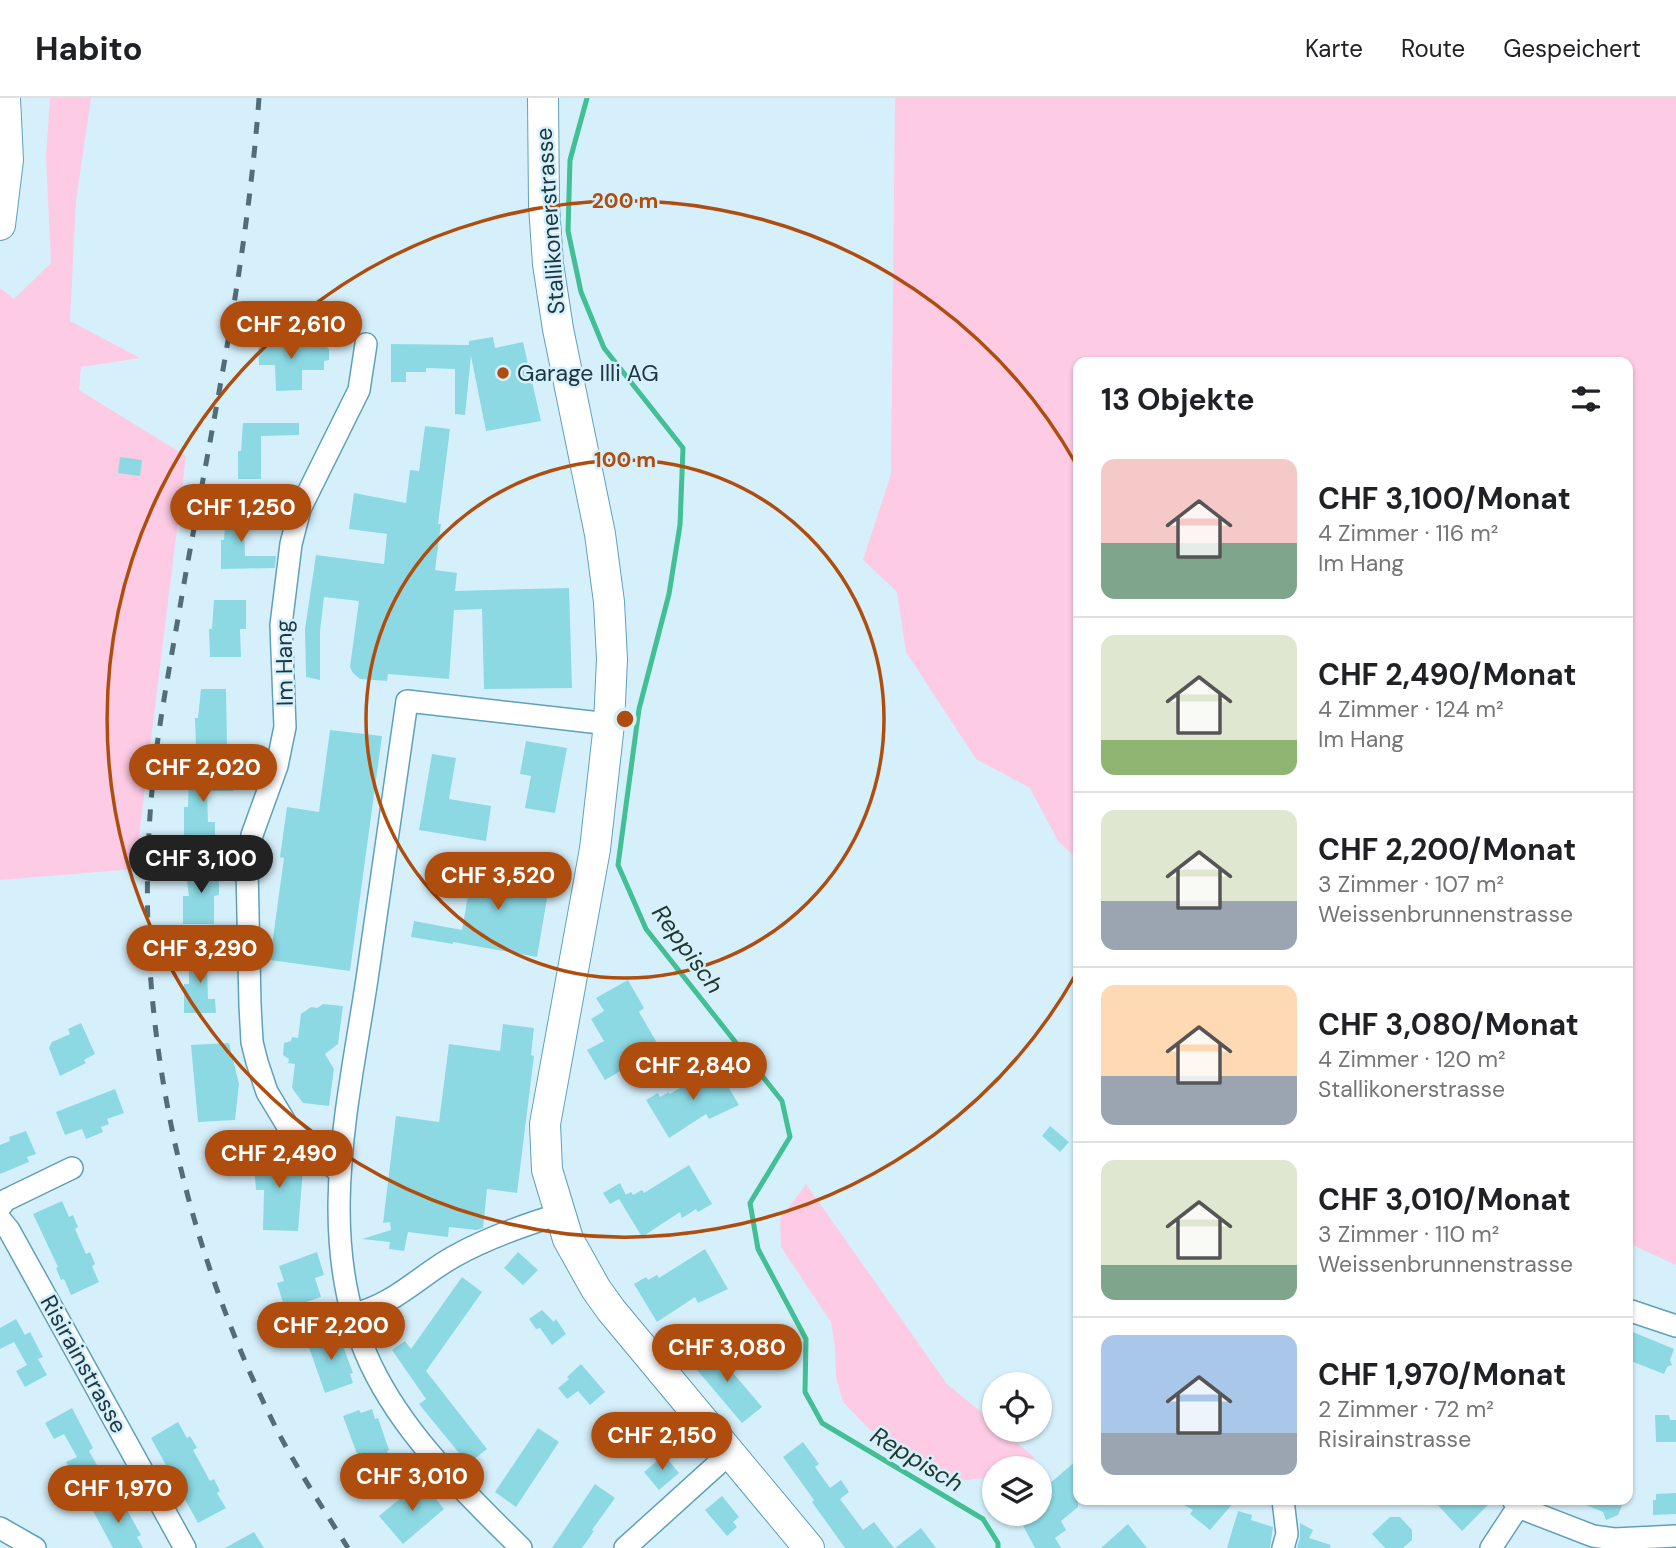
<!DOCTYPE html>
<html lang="de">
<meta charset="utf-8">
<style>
body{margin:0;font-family:"DM Sans",sans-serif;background:#f6f6f6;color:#202124;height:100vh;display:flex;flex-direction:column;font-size:26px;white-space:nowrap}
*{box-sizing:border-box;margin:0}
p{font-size:23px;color:#757577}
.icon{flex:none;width:38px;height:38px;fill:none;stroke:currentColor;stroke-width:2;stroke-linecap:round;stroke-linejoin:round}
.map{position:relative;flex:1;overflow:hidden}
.panel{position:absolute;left:1073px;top:259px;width:560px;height:1148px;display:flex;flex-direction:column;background:#fff;border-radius:14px;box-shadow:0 2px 5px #0004}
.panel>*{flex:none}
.fabs{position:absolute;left:982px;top:1274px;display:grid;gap:14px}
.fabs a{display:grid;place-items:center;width:70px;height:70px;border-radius:50%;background:#fff;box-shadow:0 2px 5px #0004;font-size:35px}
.price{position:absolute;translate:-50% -60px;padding:0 16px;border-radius:24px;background:#af4d0e;color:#fff;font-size:23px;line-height:46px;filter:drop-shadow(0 2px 4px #0008)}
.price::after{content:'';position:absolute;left:50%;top:42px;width:21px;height:16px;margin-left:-10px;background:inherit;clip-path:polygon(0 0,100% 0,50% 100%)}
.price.active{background:#222;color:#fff}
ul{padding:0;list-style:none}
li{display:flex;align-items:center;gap:21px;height:175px;padding:0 28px}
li+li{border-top:2px solid #e0e0e0}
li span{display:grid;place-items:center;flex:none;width:196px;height:140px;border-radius:14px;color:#555}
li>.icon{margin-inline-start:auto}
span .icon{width:84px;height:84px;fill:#fffc;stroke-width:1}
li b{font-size:30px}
h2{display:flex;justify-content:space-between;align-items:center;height:84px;padding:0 28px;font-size:30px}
header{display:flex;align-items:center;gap:42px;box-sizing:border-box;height:98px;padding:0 35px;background:#fff;border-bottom:2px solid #e0e0e0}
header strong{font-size:33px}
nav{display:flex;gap:38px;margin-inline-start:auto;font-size:24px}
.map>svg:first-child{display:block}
.green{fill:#fdcbe4}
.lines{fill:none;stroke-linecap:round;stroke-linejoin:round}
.stream{stroke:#42bf94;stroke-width:5}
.building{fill:#8cd9e4}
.street-casing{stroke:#5fa0bb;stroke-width:24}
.secondary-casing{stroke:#5fa0bb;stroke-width:32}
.street{stroke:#fff;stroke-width:21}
.secondary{stroke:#fff;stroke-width:30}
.rail{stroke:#516d78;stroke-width:5;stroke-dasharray:12 12;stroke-linecap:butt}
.ring{fill:none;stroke:#af4d0e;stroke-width:3.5}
.poi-dot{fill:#af4d0e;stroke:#d6f0fb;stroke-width:2.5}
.labels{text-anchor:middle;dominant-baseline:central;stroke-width:5;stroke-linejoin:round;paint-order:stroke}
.street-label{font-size:23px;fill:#1b3742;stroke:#d6f0fb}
.poi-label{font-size:23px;fill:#1b3742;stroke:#d6f0fb;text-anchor:start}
.water-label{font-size:24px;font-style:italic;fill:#1e382e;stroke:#d6f0fb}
.centre{fill:#af4d0e;stroke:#d6f0fb;stroke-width:3.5}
.ring-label{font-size:21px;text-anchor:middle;font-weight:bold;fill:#af4d0e;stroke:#d6f0fb;stroke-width:5;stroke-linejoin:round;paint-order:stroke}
</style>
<header>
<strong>Habito</strong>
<nav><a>Karte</a><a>Route</a><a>Gespeichert</a></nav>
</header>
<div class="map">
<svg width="1676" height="1450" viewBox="0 0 1676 1450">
<rect width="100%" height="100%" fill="#d6f0fb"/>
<!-- green -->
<path class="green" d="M 50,0 L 91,0 L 76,103 L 70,223 L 140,260 L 81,269 L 79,292 L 186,358 L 135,771 L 0,782 L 0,190 L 14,201 L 51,165 L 46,59 Z
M 895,0 L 1676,0 L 1676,1167 L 1628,1145 L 1628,264 L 1078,264 L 1078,762 L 1058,743 L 1030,690 L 976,661 L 906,554 L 897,494 L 863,462 L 891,376 Z
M 806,1086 L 947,1286 L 994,1325 L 994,1332 L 1002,1332 L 1035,1360 L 1013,1370 L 994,1370 L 994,1379 L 956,1383 L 868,1330 L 843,1304 L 836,1279 L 835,1249 L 831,1224 L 781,1149 L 780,1121 Z"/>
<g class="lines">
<!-- stream -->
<path class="stream" d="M 587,0 L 570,62 L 568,133 L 581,194 L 604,250 L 683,350 L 680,427 L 669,496 L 639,611 L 618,767 L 646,831 L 782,1003 L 790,1039 L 750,1105 L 758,1151 L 806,1241 L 805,1294 L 822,1325 L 983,1421 L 998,1445 L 998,1450"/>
</g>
<!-- building -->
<path class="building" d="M 282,239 L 290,247 L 316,246 L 320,242 L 329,251 L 329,262 L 324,263 L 324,272 L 302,272 L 302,292 L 276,293 L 275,267 L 259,267 L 258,240 Z
M 493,239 L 495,250 L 523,244 L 541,323 L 486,333 L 471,258 L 465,317 L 455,316 L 455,271 L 426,270 L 426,274 L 406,274 L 406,284 L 391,284 L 391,246 L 469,247 L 469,243 Z
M 243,325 L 299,325 L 299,337 L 261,338 L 261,381 L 238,381 L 238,353 L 241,353 Z
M 425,328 L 450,331 L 438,426 L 441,426 L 435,472 L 457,475 L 455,493 L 569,490 L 572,590 L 484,591 L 482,511 L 454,512 L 449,581 L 388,576 L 387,583 L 360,581 L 353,575 L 350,569 L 359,503 L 324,499 L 320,533 L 320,582 L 306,579 L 305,531 L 316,457 L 384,466 L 387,436 L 349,431 L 354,395 L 406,405 L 410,372 L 419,373 Z
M 120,359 L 142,362 L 140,378 L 118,375 Z
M 257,413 L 257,427 L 244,427 L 245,458 L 276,458 L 275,470 L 221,471 L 221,442 L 224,442 L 226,414 Z
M 214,502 L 246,502 L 246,531 L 240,531 L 241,559 L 210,559 L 209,531 L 212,531 Z
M 201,591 L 226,591 L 227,648 L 196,648 L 195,620 L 198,620 Z
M 330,632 L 382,638 L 350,873 L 270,862 L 284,760 L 280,759 L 287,709 L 319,714 Z
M 526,643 L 567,650 L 555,715 L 525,710 L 531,678 L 520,676 Z
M 432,656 L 456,660 L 449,701 L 491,708 L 486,743 L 419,732 Z
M 189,680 L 234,680 L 234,693 L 207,693 L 208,724 L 215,724 L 215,737 L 184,737 L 184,709 L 188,709 Z
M 474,763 L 551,777 L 537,859 L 453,844 L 453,846 L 411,839 L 414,823 L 462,832 Z
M 188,769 L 219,769 L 219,797 L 214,798 L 214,826 L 183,826 L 183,798 L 189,798 L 186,776 Z
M 220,857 L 220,871 L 207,871 L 208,901 L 215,901 L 216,915 L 184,915 L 184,886 L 189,886 L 189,858 Z
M 628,882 L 644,910 L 639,914 L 660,950 L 605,982 L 587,952 L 604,943 L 591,921 L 604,913 L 596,900 Z
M 323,906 L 343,908 L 338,946 L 325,956 L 334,971 L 329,1008 L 303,1005 L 292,990 L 295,966 L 288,965 L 289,961 L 283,957 L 284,945 L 291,943 L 292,939 L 298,940 L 301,916 L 311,909 L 317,910 Z
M 81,925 L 95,956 L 84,962 L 86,965 L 60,978 L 49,950 L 52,944 L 70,936 L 68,931 Z
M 503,926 L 534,930 L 531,957 L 534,958 L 517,1095 L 487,1091 L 483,1130 L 477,1132 L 449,1129 L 448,1139 L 408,1134 L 404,1153 L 389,1151 L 390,1144 L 362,1141 L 391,1132 L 390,1124 L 383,1125 L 396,1018 L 439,1024 L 449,946 L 500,953 Z
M 229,945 L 239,986 L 235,1022 L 198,1024 L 191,947 Z
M 716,968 L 739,1007 L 709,1021 L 706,1016 L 669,1040 L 646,1002 L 658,995 L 660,999 L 669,994 L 670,996 Z
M 115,991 L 124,1015 L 107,1021 L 109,1026 L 101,1029 L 103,1034 L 86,1041 L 82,1031 L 65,1037 L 56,1014 Z
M 1050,1028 L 1069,1044 L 1060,1054 L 1042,1038 Z
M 26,1033 L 36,1056 L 27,1059 L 29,1064 L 0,1076 L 0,1047 L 10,1043 L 9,1039 Z
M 253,1054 L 286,1056 L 303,1071 L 298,1133 L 263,1132 L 264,1092 L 256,1092 Z
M 689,1067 L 712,1106 L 698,1114 L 696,1111 L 682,1120 L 680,1114 L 642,1139 L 619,1101 L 610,1106 L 603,1095 L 620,1085 L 626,1097 L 621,1099 L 631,1094 L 633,1097 L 642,1092 L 644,1095 Z
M 62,1103 L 69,1119 L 73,1117 L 78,1129 L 75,1131 L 86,1156 L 90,1154 L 95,1166 L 92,1168 L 99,1184 L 71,1197 L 64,1181 L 61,1182 L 56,1170 L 58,1169 L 33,1116 Z
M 705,1151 L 728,1191 L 698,1205 L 695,1199 L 657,1224 L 634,1186 L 646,1179 L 648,1182 L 657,1177 L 659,1180 Z
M 317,1154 L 324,1177 L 315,1180 L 321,1199 L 285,1211 L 277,1185 L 284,1183 L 279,1168 Z
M 518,1154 L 538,1172 L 523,1187 L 504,1170 Z
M 462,1179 L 482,1194 L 426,1273 L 487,1351 L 468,1366 L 419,1306 L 426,1301 L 392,1252 L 405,1243 L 411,1251 Z
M 542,1212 L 554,1224 L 556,1221 L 566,1236 L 552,1247 L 540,1230 L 536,1231 L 529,1221 Z
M 16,1221 L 25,1237 L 30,1234 L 43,1259 L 38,1261 L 47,1277 L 25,1289 L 16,1273 L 27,1267 L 14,1244 L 0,1251 L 0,1230 Z
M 1628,1232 L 1674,1251 L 1670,1262 L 1672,1267 L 1667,1269 L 1664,1276 L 1628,1262 Z
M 335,1234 L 338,1244 L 341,1243 L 353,1275 L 350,1276 L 353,1285 L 325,1295 L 307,1244 Z
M 711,1249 L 717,1256 L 723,1251 L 734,1264 L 728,1269 L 762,1309 L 742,1325 L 692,1266 Z
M 581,1266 L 605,1294 L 590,1307 L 578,1293 L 567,1301 L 558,1290 L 569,1281 L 567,1279 Z
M 72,1310 L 93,1350 L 89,1353 L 98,1369 L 76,1381 L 66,1364 L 77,1359 L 64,1336 L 54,1341 L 45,1325 Z
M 372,1311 L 375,1321 L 378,1320 L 389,1352 L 387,1353 L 391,1362 L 363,1372 L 343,1318 L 359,1312 L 361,1315 Z
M 630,1316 L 643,1331 L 623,1348 L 610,1332 Z
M 1655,1317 L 1669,1317 L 1670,1322 L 1676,1322 L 1676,1344 L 1656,1344 Z
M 178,1324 L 187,1340 L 190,1338 L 197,1350 L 193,1352 L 210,1383 L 214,1381 L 220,1393 L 217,1395 L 226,1410 L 198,1425 L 151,1340 Z
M 538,1330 L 559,1344 L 516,1409 L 495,1394 Z
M 803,1344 L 819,1366 L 815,1369 L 830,1390 L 841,1382 L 849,1394 L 840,1401 L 863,1432 L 874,1424 L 894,1450 L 845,1450 L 812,1404 L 814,1402 L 783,1359 Z
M 664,1357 L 679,1375 L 659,1392 L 644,1374 Z
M 1078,1361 L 1078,1409 L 1061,1423 L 1066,1432 L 1055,1440 L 1061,1450 L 1035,1450 L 1019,1420 L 1027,1416 L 1040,1416 L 1040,1394 Z
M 423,1385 L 444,1411 L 403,1446 L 379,1418 L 414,1389 L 416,1392 Z
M 595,1386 L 615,1400 L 592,1432 L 594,1433 L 582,1450 L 552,1450 Z
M 1676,1395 L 1676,1416 L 1653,1417 L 1653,1402 L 1656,1402 L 1656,1396 Z
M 722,1398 L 739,1419 L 733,1424 L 737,1429 L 727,1438 L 705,1412 Z
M 114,1399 L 123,1415 L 127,1412 L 141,1437 L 137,1439 L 143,1450 L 113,1450 L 92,1411 Z
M 1175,1402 L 1236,1402 L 1210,1432 L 1190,1416 L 1193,1412 Z
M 1433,1402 L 1493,1402 L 1462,1433 Z
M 1574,1402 L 1624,1402 L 1618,1417 L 1606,1422 L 1603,1414 Z
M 1238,1413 L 1252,1417 L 1251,1422 L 1273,1429 L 1270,1450 L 1227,1450 Z
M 1390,1419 L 1400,1419 L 1412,1432 L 1412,1442 L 1403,1450 L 1385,1450 L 1372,1436 Z
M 1300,1425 L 1313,1432 L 1309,1440 L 1331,1447 L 1330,1450 L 1297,1450 L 1300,1439 Z
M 1128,1426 L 1147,1450 L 1101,1450 Z
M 921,1430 L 936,1450 L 895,1450 Z
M 254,1434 L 264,1450 L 225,1450 Z"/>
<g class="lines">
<!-- street casing -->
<g class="street-casing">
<path id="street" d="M 339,1074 L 290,1032 L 267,994 L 257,964 L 252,944 L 250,907 L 247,770 L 252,737 L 277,668 L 285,629 L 281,527 L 291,446 L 300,411 L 359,292 L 366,246
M 0,1109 L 6,1102 L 72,1070
M 0,1121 L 9,1132 L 185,1450
M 1628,1212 L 1676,1228
M 353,1216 C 393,1208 420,1177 455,1158 C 489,1139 524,1127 560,1116
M 1283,1402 L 1287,1436 L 1283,1450
M 1513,1402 L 1518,1409 L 1593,1438 L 1614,1441 L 1676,1438
M 0,1430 L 35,1450
M 521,1450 C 465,1394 406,1340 371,1267 C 313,1145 348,1008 367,881 C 380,788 394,696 407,603 L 609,626
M 625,1450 L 730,1355
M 1491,1450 L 1518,1409"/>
</g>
<!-- secondary casing -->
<g class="secondary-casing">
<path id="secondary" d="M 543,0 L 544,108 L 548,166 L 558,231 L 600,436 L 609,504 L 612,561 L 609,626 L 595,751 L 545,1026 L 547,1072 L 568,1141 L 596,1191 L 611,1212 L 809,1450
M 0,127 L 8,62 L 5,0"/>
</g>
<!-- street -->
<use href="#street" class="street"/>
<!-- secondary -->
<use href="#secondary" class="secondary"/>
<!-- rail -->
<path class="rail" d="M 259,0 C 247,165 212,328 183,491 C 172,558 158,625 152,692 C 132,913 178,1136 278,1334 C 299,1374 324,1412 348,1450"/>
</g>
<!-- distance rings -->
<g class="ring">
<circle cx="625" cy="621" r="259"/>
<path d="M1076 876A518 518 0 1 1 1076 366"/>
</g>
<!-- markers -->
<circle class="poi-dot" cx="503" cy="275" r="7"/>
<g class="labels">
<!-- street labels -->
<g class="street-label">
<text transform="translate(550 123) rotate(-94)">Stallikonerstrasse</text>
<text transform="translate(284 565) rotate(-91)">Im Hang</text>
<text transform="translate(84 1266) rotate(61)">Risirainstrasse</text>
</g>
<!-- poi labels -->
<g class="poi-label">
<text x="517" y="275">Garage Illi AG</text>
</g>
<!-- water labels -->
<g class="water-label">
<text transform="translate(688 851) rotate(54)">Reppisch</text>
<text transform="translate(917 1361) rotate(31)">Reppisch</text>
</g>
</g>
<circle cx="625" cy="621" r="10" class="centre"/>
<g class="ring-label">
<text x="625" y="110">200 m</text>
<text x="625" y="369">100 m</text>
</g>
</svg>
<div class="fabs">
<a><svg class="icon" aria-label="locate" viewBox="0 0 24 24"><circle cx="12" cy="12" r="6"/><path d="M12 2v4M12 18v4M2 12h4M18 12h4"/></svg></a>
<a><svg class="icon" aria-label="layers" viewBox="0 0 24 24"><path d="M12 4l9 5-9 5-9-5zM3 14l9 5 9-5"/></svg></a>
</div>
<b class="price" style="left:291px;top:263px">CHF 2,610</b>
<b class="price" style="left:241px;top:446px">CHF 1,250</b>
<b class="price" style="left:203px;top:706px">CHF 2,020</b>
<b class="price active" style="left:201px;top:797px">CHF 3,100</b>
<b class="price" style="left:498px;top:814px">CHF 3,520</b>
<b class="price" style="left:200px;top:887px">CHF 3,290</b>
<b class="price" style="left:693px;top:1004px">CHF 2,840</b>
<b class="price" style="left:279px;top:1092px">CHF 2,490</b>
<b class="price" style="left:331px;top:1264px">CHF 2,200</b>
<b class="price" style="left:727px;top:1286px">CHF 3,080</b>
<b class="price" style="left:662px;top:1374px">CHF 2,150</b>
<b class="price" style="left:412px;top:1415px">CHF 3,010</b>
<b class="price" style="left:118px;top:1427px">CHF 1,970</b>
<section class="panel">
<h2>13 Objekte<svg class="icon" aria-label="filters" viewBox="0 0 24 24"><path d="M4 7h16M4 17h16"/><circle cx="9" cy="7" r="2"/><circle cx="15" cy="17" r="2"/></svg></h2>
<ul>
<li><span style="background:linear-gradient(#f6c9c9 60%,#7fa58c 0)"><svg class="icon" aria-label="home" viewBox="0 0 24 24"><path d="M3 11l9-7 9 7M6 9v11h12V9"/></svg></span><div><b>CHF 3,100/Monat</b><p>4 Zimmer · 116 m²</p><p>Im Hang</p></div></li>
<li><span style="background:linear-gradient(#dfe7d0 75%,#8fb573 0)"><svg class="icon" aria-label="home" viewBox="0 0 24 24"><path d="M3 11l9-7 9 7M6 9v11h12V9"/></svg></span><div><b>CHF 2,490/Monat</b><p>4 Zimmer · 124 m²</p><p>Im Hang</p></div></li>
<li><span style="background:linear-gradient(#dfe7d0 65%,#9aa5b1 0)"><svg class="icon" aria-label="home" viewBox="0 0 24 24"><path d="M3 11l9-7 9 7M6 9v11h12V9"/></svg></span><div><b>CHF 2,200/Monat</b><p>3 Zimmer · 107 m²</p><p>Weissenbrunnenstrasse</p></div></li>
<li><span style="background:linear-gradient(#ffd9b3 65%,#9aa5b1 0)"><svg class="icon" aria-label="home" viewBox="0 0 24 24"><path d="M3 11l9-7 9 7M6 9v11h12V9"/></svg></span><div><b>CHF 3,080/Monat</b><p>4 Zimmer · 120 m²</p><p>Stallikonerstrasse</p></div></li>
<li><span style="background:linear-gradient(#dfe7d0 75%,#7fa58c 0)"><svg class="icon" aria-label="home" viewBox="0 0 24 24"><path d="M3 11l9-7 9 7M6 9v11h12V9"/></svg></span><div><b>CHF 3,010/Monat</b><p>3 Zimmer · 110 m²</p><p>Weissenbrunnenstrasse</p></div></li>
<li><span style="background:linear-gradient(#a9c7e8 70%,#9aa5b1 0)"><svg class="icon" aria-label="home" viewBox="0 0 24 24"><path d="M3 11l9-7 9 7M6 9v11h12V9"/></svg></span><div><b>CHF 1,970/Monat</b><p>2 Zimmer · 72 m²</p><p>Risirainstrasse</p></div></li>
</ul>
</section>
</div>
